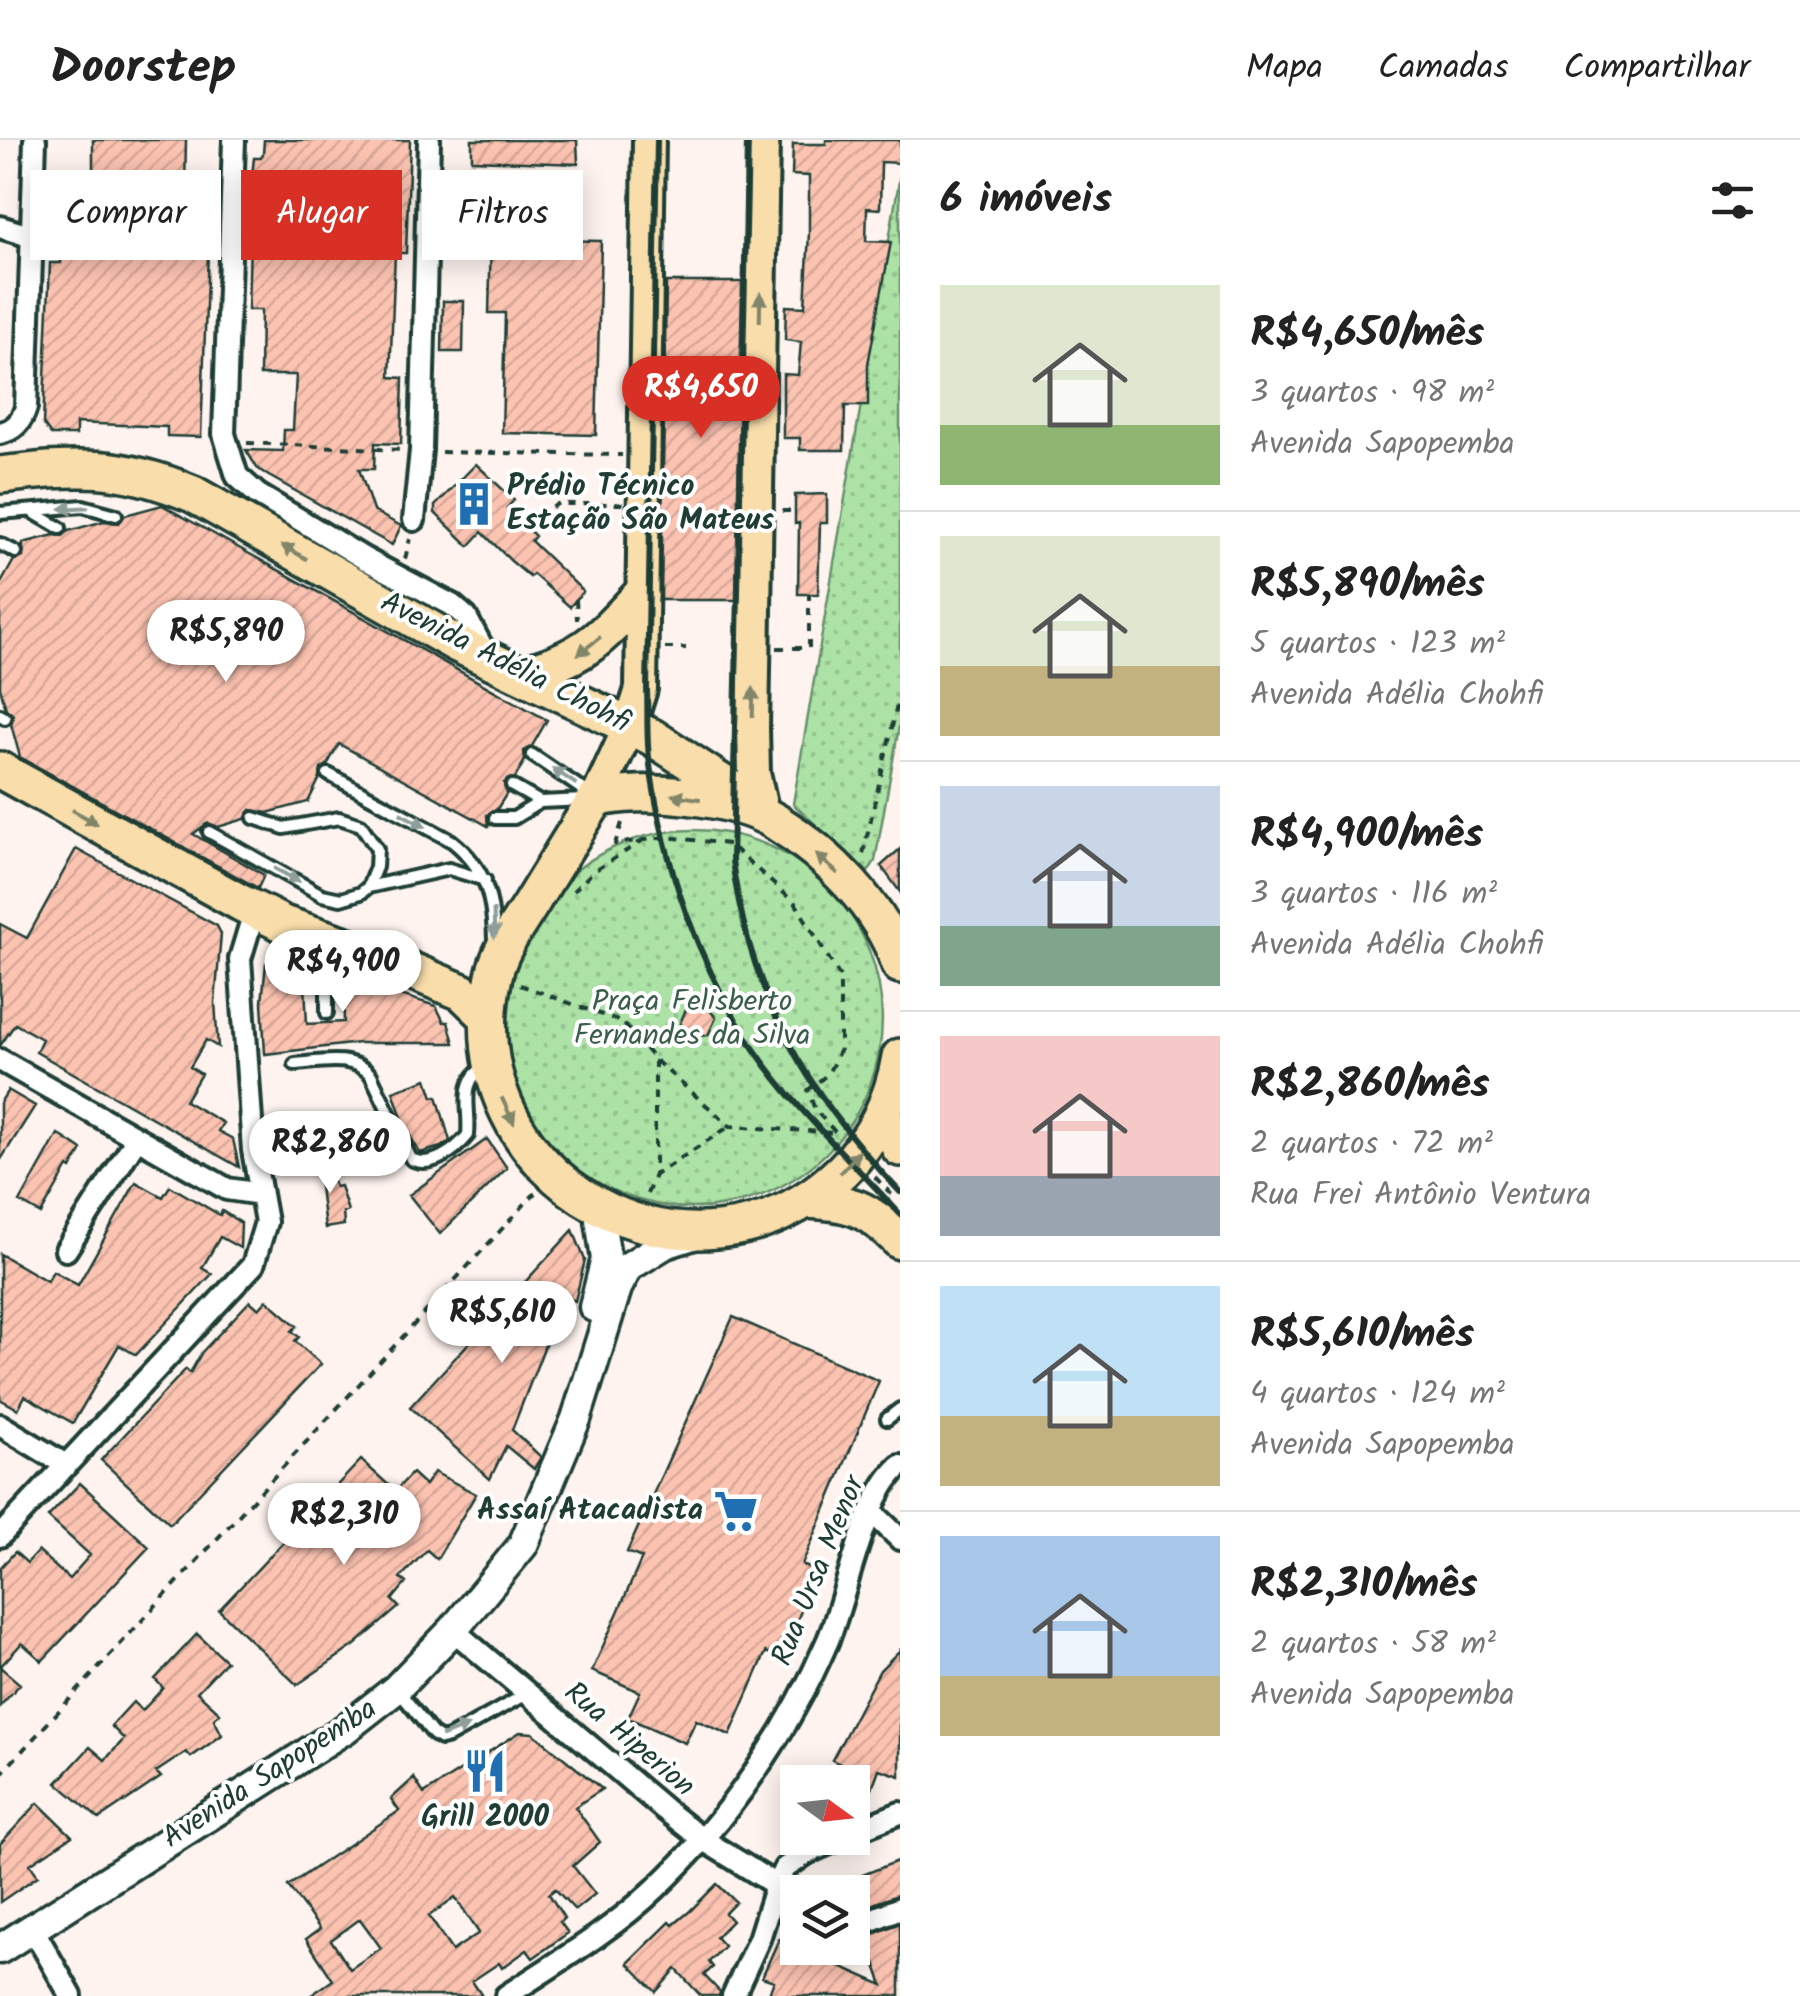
<!DOCTYPE html>
<html lang="pt">
<meta charset="utf-8">
<style>
body{margin:0;font-family:Kalam,sans-serif;background:#f6f6f6;color:#222;height:100vh;display:flex;flex-direction:column;font-size:38px;white-space:nowrap}
*{box-sizing:border-box;margin:0}
p{font-size:32px;color:#767676}
.icon{flex:none;width:55px;height:55px;fill:none;stroke:currentColor;stroke-width:2;stroke-linecap:round;stroke-linejoin:round}
.map{position:relative;flex:1;overflow:hidden}
.sheet{display:flex;flex-direction:column;background:#fff;width:900px}
.sheet>*{flex:none}
.guide{position:absolute;left:30px;top:30px;width:720px;height:90px;display:flex;gap:20px}
.needle{width:65px;rotate:105deg}
.controls{position:absolute;left:780px;top:1625px;display:grid;gap:20px}
.controls a{display:grid;place-items:center;width:90px;height:90px;border-radius:0px;background:#fff;box-shadow:0 5px 25px #0003;font-size:50px}
.price{position:absolute;translate:-50% -85px;padding:0 22px;border-radius:35px;background:#fff;color:#222;font-size:32px;line-height:65px;filter:drop-shadow(0 2px 5px #0008)}
.price::after{content:'';position:absolute;left:50%;top:60px;width:30px;height:22px;margin-left:-15px;background:inherit;clip-path:polygon(0 0,100% 0,50% 100%)}
.price.selected{background:#d93025;color:#fff}
ul{padding:0;list-style:none}
li{display:flex;align-items:center;gap:30px;height:250px;padding:0 40px}
li+li{border-top:2px solid #e0e0e0}
li span{display:grid;place-items:center;flex:none;width:280px;height:200px;border-radius:0px;color:#555}
li>.icon{margin-inline-start:auto}
span .icon{width:120px;height:120px;fill:#fffc;stroke-width:1}
li b{font-size:42px}
h2{display:flex;justify-content:space-between;align-items:center;height:120px;padding:0 40px;font-size:42px}
.tag{padding:0 35px;border-radius:0px;background:#fff;box-shadow:0 5px 25px #0003;font-size:35px;line-height:90px}
.tag.selected{background:#d93025;color:#fff}
header{display:flex;align-items:center;gap:60px;box-sizing:border-box;height:140px;padding:0 50px;background:#fff;border-bottom:2px solid #e0e0e0}
header strong{font-size:48px}
nav{display:flex;gap:55px;margin-inline-start:auto;font-size:35px}
main{display:flex;flex:1;min-height:0}
.map>svg:first-child{display:block}
.park{fill:url(#park-dots);stroke:#66906c;stroke-width:2.5}
.building{fill:url(#building-hatch);stroke:#1f3d34;stroke-width:2.5;fill-rule:evenodd}
.lines{fill:none;stroke-linecap:round;stroke-linejoin:round}
.lane-casing{stroke:#1f3d34;stroke-width:18}
.street-casing{stroke:#1f3d34;stroke-width:28}
.secondary-casing{stroke:#1f3d34;stroke-width:35}
.primary-casing{stroke:#1f3d34;stroke-width:38}
.highway-casing{stroke:#1f3d34;stroke-width:42}
.path{stroke:#1f3d34;stroke-width:4;stroke-dasharray:8 8;stroke-linecap:butt}
.lane{stroke:#fff;stroke-width:10}
.street{stroke:#fff;stroke-width:20}
.secondary{stroke:#fff;stroke-width:28}
.primary{stroke:#f9deab;stroke-width:30}
.highway{stroke:#f9deab;stroke-width:35}
.rail{stroke:#1f3d34;stroke-width:6}
.path-bridge{stroke:#1f3d34;stroke-width:4;stroke-dasharray:8 8;stroke-linecap:butt}
.oneway{fill:#81856a}
.oneway2{fill:#8f9e9a}
.labels{text-anchor:middle;dominant-baseline:central;stroke-width:8;stroke-linejoin:round;paint-order:stroke}
.poi-label{font-size:30px;font-weight:bold;fill:#1f3d34;stroke:#fff;text-anchor:start}
.street-label{font-size:30px;fill:#1f3d34;stroke:#fff}
.park-label{font-size:30px;fill:#3b5e4b;stroke:#fff}
</style>
<header>
<strong>Doorstep</strong>
<nav><a>Mapa</a><a>Camadas</a><a>Compartilhar</a></nav>
</header>
<main>
<div class="map">
<svg width="900" height="1856" viewBox="0 0 900 1856">
<defs>
<pattern id="park-dots" width="8" height="8" patternUnits="userSpaceOnUse" patternTransform="scale(2.5)"><rect width="8" height="8" fill="#ace2a5"/><path d="M2 2h.1M6 6h.1" fill="none" stroke="#94c38f" stroke-width="1.8" stroke-linecap="round"/></pattern>
<pattern id="building-hatch" width="6" height="6" patternUnits="userSpaceOnUse" patternTransform="scale(2.5)"><rect width="6" height="6" fill="#fcc3b1"/><path d="M-1 1l2-2M0 6l6-6M5 7l2-2" fill="none" stroke="#d8a899"/></pattern>
</defs>
<rect width="100%" height="100%" fill="#fef3ef"/>
<filter id="ink" filterUnits="userSpaceOnUse"><feTurbulence type="fractalNoise" baseFrequency=".01" numOctaves="2"/><feDisplacementMap in="SourceGraphic" scale="20" xChannelSelector="R" yChannelSelector="G"/><feConvolveMatrix kernelMatrix="1 2 1 2 8 2 1 2 1" color-interpolation-filters="sRGB"/></filter>
<g filter="url(#ink)">
<!-- park -->
<path class="park" d="M 900,35 L 900,581 L 875,721 L 868,732 L 793,664 Z
M504 879a189 189 0 1 1 378 0a189 189 0 1 1-378 0Z"/>
<!-- building -->
<path class="building" d="M 93,0 L 186,0 L 185,47 L 197,48 L 197,59 L 210,59 L 201,297 L 167,296 L 167,287 L 76,283 L 76,295 L 51,295 L 43,284 L 50,123 L 61,123 L 62,41 L 93,42 Z
M 264,0 L 410,0 L 406,113 L 395,113 L 390,237 L 403,238 L 401,304 L 375,303 L 374,329 L 359,329 L 373,371 L 401,386 L 392,405 L 267,335 L 257,328 L 246,310 L 283,311 L 284,290 L 293,290 L 296,235 L 260,235 L 261,170 L 248,170 L 252,36 L 254,18 L 261,18 L 263,14 Z
M 472,0 L 577,0 L 578,24 L 472,20 Z
M 826,0 L 900,0 L 900,23 L 881,22 L 880,69 L 867,68 L 866,101 L 891,102 L 868,224 L 868,266 L 845,266 L 844,310 L 800,310 L 800,298 L 783,298 L 783,234 L 798,235 L 801,202 L 785,200 L 786,166 L 805,167 L 809,92 L 809,36 L 792,35 L 793,4 L 826,4 Z
M 491,99 L 601,101 L 596,295 L 502,293 L 505,173 L 489,173 Z
M 666,142 L 742,142 L 736,460 L 661,460 Z
M 443,161 L 464,161 L 463,212 L 442,212 Z
M 476,324 L 514,360 L 507,368 L 535,396 L 531,401 L 583,451 L 570,467 L 533,434 L 530,437 L 511,421 L 482,392 L 469,406 L 435,373 L 435,366 Z
M 827,354 L 827,383 L 820,383 L 818,454 L 798,454 L 799,383 L 795,384 L 795,355 Z
M 162,365 L 547,580 L 532,606 L 524,611 L 525,620 L 515,638 L 504,643 L 507,653 L 497,669 L 487,675 L 488,686 L 339,604 L 327,625 L 321,629 L 320,638 L 308,662 L 267,673 L 251,670 L 245,679 L 218,687 L 208,683 L 193,694 L 264,735 L 258,748 L 20,617 L 11,584 L 13,575 L 6,569 L 0,547 L 0,445 L 14,420 L 23,417 L 23,403 L 54,395 L 63,396 L 68,391 L 104,381 L 119,383 L 125,375 Z
M 76,709 L 217,786 L 221,794 L 215,862 L 218,907 L 206,900 L 190,927 L 201,934 L 185,961 L 223,983 L 218,991 L 233,999 L 239,1027 L 36,912 L 42,899 L 15,884 L 0,906 L 0,784 L 27,798 Z
M 900,709 L 900,752 L 881,726 Z
M 274,816 L 304,825 L 307,884 L 344,882 L 343,837 L 436,866 L 444,882 L 448,882 L 454,903 L 359,903 L 265,914 L 262,862 L 266,823 Z
M 705,864 L 716,878 L 708,895 L 691,897 L 680,883 L 687,867 Z
M 427,939 L 433,957 L 437,956 L 450,1001 L 441,1007 L 420,1013 L 405,987 L 393,951 Z
M 8,950 L 35,966 L 0,1021 L 0,963 Z
M 58,994 L 82,1010 L 71,1029 L 68,1027 L 41,1074 L 20,1062 Z
M 487,999 L 507,1028 L 440,1094 L 409,1055 Z
M 322,1012 L 335,1047 L 340,1046 L 348,1071 L 343,1072 L 344,1085 L 325,1088 L 316,1013 Z
M 136,1042 L 163,1057 L 170,1046 L 220,1075 L 222,1071 L 241,1083 L 240,1108 L 220,1097 L 202,1128 L 212,1134 L 136,1215 L 119,1205 L 73,1283 L 25,1256 L 18,1269 L 0,1259 L 0,1114 L 47,1141 L 53,1131 L 78,1145 Z
M 573,1090 L 585,1120 L 575,1161 L 569,1158 L 560,1179 L 556,1177 L 512,1290 L 541,1317 L 534,1329 L 506,1306 L 490,1339 L 410,1267 Z
M 267,1160 L 297,1186 L 292,1191 L 299,1197 L 295,1201 L 321,1224 L 170,1384 L 101,1320 L 186,1229 L 190,1233 L 202,1212 L 250,1161 L 259,1169 Z
M 733,1177 L 879,1241 L 802,1425 L 817,1431 L 782,1518 L 766,1512 L 730,1595 L 696,1580 L 685,1603 L 628,1578 L 640,1552 L 592,1531 L 642,1418 L 627,1412 Z
M 361,1320 L 395,1351 L 412,1333 L 425,1345 L 434,1332 L 476,1354 L 437,1419 L 427,1410 L 400,1438 L 406,1443 L 392,1460 L 399,1467 L 355,1505 L 297,1545 L 219,1470 Z
M 80,1343 L 149,1407 L 42,1521 L 22,1503 L 0,1527 L 20,1544 L 0,1566 L 0,1428 L 15,1412 L 27,1423 L 38,1411 L 69,1439 L 90,1415 L 48,1377 Z
M 197,1494 L 226,1521 L 197,1552 L 220,1573 L 214,1579 L 222,1595 L 191,1617 L 186,1612 L 156,1632 L 161,1637 L 99,1679 L 57,1643 L 90,1607 L 105,1620 L 124,1599 L 111,1586 L 133,1562 L 142,1571 L 163,1548 L 155,1539 Z
M 900,1510 L 900,1636 L 879,1629 L 872,1648 L 842,1636 L 844,1626 L 832,1620 L 880,1530 Z
M 520,1592 L 533,1593 L 602,1649 L 575,1667 L 600,1702 L 573,1726 L 595,1754 L 575,1770 L 555,1749 L 549,1754 L 564,1778 L 560,1782 L 568,1793 L 533,1818 L 527,1810 L 502,1828 L 499,1823 L 472,1841 L 482,1856 L 310,1856 L 333,1840 L 306,1799 L 320,1789 L 288,1746 L 399,1671 L 391,1659 L 414,1638 L 424,1654 ZM 455,1757 L 479,1793 L 452,1811 L 429,1776 ZM 360,1779 L 381,1808 L 350,1829 L 331,1800 Z
M 38,1663 L 72,1696 L 30,1724 L 38,1736 L 0,1762 L 0,1704 Z
M 900,1720 L 900,1754 L 852,1772 L 852,1752 L 820,1752 Z
M 717,1744 L 736,1762 L 725,1773 L 732,1781 L 716,1797 L 724,1806 L 709,1822 L 713,1827 L 704,1835 L 720,1852 L 719,1856 L 701,1856 L 676,1829 L 656,1852 L 628,1823 L 670,1782 L 673,1785 L 690,1771 Z
M 900,1783 L 900,1856 L 768,1856 L 774,1841 L 762,1837 L 779,1799 L 883,1845 L 866,1797 Z"/>
<g class="lines">
<!-- lane casing -->
<g class="lane-casing">
<path id="lane" d="M 31,371 L 60,388
M 0,373 L 83,366 L 116,375
M 0,404 L 16,412
M 0,575 L 5,578
M 532,615 L 591,655
M 328,634 L 452,701 C 486,728 493,758 494,799
M 512,646 L 540,662
M 495,678 L 514,678 L 540,662 L 585,660
M 209,692 L 322,755 L 341,759 L 361,753 L 368,747 L 376,727 L 377,709 L 361,685 L 339,678 L 284,688 L 254,678
M 368,747 L 449,729 L 485,740
M 327,805 L 327,873
M 295,924 C 321,922 352,914 371,935 L 411,1019 C 431,1029 455,1011 468,995 C 471,966 457,942 487,925
M 887,1279 L 900,1269
M 397,1549 L 433,1594 L 441,1599 L 449,1597 L 526,1554"/>
</g>
<!-- street casing -->
<g class="street-casing">
<path id="street" d="M 234,0 L 224,294 L 237,336 L 257,354 L 365,419 L 452,465 L 466,477 L 488,518
M 0,87 L 33,97
M 0,293 C 15,290 22,281 26,267 L 35,0
M 414,380 L 421,310 L 429,0
M 0,920 L 227,1049 L 261,1054
M 66,1110 L 137,998
M 0,1285 L 66,1325
M 872,1372 L 900,1399
M 0,1396 L 253,1125 L 266,1082 L 253,1010 L 240,819 L 255,769
M 453,1490 L 664,1669 L 702,1699 L 776,1745
M 852,1692 L 900,1673
M 852,1788 L 900,1768
M 33,1789 L 71,1856
M 506,1856 C 556,1823 611,1791 655,1749 C 728,1680 788,1593 828,1500 C 848,1452 863,1358 900,1326
M 733,1856 L 759,1799 L 776,1745 L 785,1728 L 807,1713 L 841,1698"/>
</g>
<!-- secondary casing -->
<g class="secondary-casing">
<path id="secondary" d="M 594,1167 L 606,1119 L 598,1066
M 0,1809 L 345,1589 L 396,1549 L 453,1490 L 523,1405 L 576,1279 L 617,1148 L 628,1127 L 665,1104 L 696,1094"/>
</g>
<!-- primary casing -->
<g class="primary-casing">
<path id="primary" d="M 596,659 L 629,587 L 641,549 L 649,0
M 762,669 L 754,633 L 753,588 L 763,0"/>
</g>
<!-- highway casing -->
<g class="highway-casing">
<path id="highway" d="M 0,335 C 79,326 118,323 193,354 L 457,504 L 652,597 L 754,664
M 523,534 C 583,518 599,500 640,456
M 0,630 L 241,763 L 283,784 L 366,812 L 462,852 L 488,877
M 900,825 C 881,767 828,714 776,682 C 735,656 642,647 596,659 C 574,693 553,728 532,762 C 518,785 499,810 494,836 C 449,1040 693,1176 843,1030 C 873,1000 893,959 900,917
M 883,973 L 900,1008
M 806,1060 C 851,1062 868,1068 900,1101"/>
</g>
<!-- path -->
<path class="path" d="M 247,303 L 402,310
M 441,312 L 622,315
M 405,419 L 410,399
M 576,459 L 577,480
M 665,508 L 686,508
M 777,508 L 809,508 L 809,454
M 622,683 L 615,704 L 666,697 L 729,704 L 796,764 L 840,837 L 840,909 L 828,934 L 808,950 L 815,970 L 839,996
M 863,714 L 900,552
M 573,751 L 594,731 L 642,701
M 520,845 L 622,882 L 655,920 L 730,986 L 836,993
M 655,920 L 655,1035 L 730,986
M 875,1037 L 893,1056
M 647,1054 L 655,1035
M 0,1635 L 535,1053"/>
<!-- lane -->
<use href="#lane" class="lane"/>
<!-- street -->
<use href="#street" class="street"/>
<!-- secondary -->
<use href="#secondary" class="secondary"/>
<!-- primary -->
<use href="#primary" class="primary"/>
<!-- highway -->
<use href="#highway" class="highway"/>
<!-- rail -->
<path class="rail" d="M 657,0 L 647,549 C 648,574 646,601 650,625 C 664,725 698,825 754,909 C 795,969 851,1020 900,1074
M 748,0 L 732,721 C 751,859 805,951 900,1052"/>
<!-- path-bridge -->
<path class="path-bridge" d="M 750,371 L 795,371
M 527,388 L 557,364 L 653,364"/>
</g>
<!-- one-way arrows -->
<defs><path id="oneway-solid" d="M-6-.8H1V-3.2L6.5 0L1 3.2V.8H-6Z" transform="scale(2.5)"/></defs>
<g class="oneway">
<use href="#oneway-solid" transform="translate(760 167) rotate(-89)"/>
<use href="#oneway-solid" transform="translate(294 412) rotate(-151)"/>
<use href="#oneway-solid" transform="translate(589 506) rotate(142)"/>
<use href="#oneway-solid" transform="translate(753 562) rotate(-89)"/>
<use href="#oneway-solid" transform="translate(686 657) rotate(-171)"/>
<use href="#oneway-solid" transform="translate(85 677) rotate(29)"/>
<use href="#oneway-solid" transform="translate(827 724) rotate(-139)"/>
<use href="#oneway-solid" transform="translate(508 971) rotate(65)"/>
<use href="#oneway-solid" transform="translate(850 1022) rotate(-48)"/>
</g>
<g class="oneway2">
<use href="#oneway-solid" transform="translate(74 368) rotate(177)"/>
<use href="#oneway-solid" transform="translate(564 636) rotate(-146)"/>
<use href="#oneway-solid" transform="translate(413 680) rotate(28)"/>
<use href="#oneway-solid" transform="translate(287 735) rotate(28)"/>
<use href="#oneway-solid" transform="translate(494 784) rotate(88)"/>
<use href="#oneway-solid" transform="translate(455 1591) rotate(-22)"/>
</g>
</g>
<!-- icons -->
<defs>
<g id="building-bare" transform="scale(3.45)"><path d="M-4-6H4V6H1V3H-1V6H-4ZM-2.5-4.3h1.7v1.8h-1.7ZM.8-4.3h1.7v1.8H.8ZM-2.5-1h1.7V.8h-1.7ZM.8-1h1.7V.8H.8Z" fill="#1f6fb2" stroke="#fff" stroke-width="2.5" paint-order="stroke"/></g>
<g id="supermarket-bare" transform="scale(3.45)"><path d="M-6-5.5h2.5l.6 2H6L4.5 2H-2.5L-4.4-4H-6ZM-1.5 3.2a1.3 1.3 0 1 0 .1 0ZM3 3.2a1.3 1.3 0 1 0 .1 0Z" fill="#1f6fb2" stroke="#fff" stroke-width="2.5" paint-order="stroke"/></g>
<g id="restaurant-bare" transform="scale(3.45)"><path d="M-5-6h1v4h1v-4h1v4h1v-4h1v5L-1.5 .5V6h-2V.5L-5-1ZM5-6V6H3V1.5H1.5Q1.5-4 5-6Z" fill="#1f6fb2" stroke="#fff" stroke-width="2.5" paint-order="stroke"/></g>
</defs>
<g fill-rule="evenodd">
<use href="#building-bare" x="474" y="364"/>
<use href="#supermarket-bare" x="736" y="1371"/>
<use href="#restaurant-bare" x="485" y="1631"/>
</g>
<g class="labels">
<!-- poi labels -->
<g class="poi-label">
<text x="507" y="347">Prédio Técnico<tspan x="507" dy="34">Estação São Mateus</tspan></text>
<text x="703" y="1371" text-anchor="end">Assaí Atacadista</text>
<text x="485" y="1678" text-anchor="middle">Grill 2000</text>
</g>
<!-- street labels -->
<g class="street-label">
<text transform="translate(505 523) rotate(27)">Avenida Adélia Chohfi</text>
<text transform="translate(819 1431) rotate(-68)">Rua Ursa Menor</text>
<text transform="translate(629 1600) rotate(40)">Rua Hiperion</text>
<text transform="translate(270 1634) rotate(-33)">Avenida Sapopemba</text>
</g>
<!-- park labels -->
<g class="park-label">
<text x="692" y="862">Praça Felisberto<tspan x="692" dy="34">Fernandes da Silva</tspan></text>
</g>
</g>
</svg>
<div class="controls">
<a><svg class="needle" viewBox="-14 -14 28 28"><path d="M0-13l5 13h-10z" fill="#e53935"/><path d="M0 13l5-13h-10z" fill="#767676"/></svg></a>
<a><svg class="icon" aria-label="layers" viewBox="0 0 24 24"><path d="M12 4l9 5-9 5-9-5zM3 14l9 5 9-5"/></svg></a>
</div>
<b class="price selected" style="left:701px;top:301px">R$4,650</b>
<b class="price" style="left:226px;top:545px">R$5,890</b>
<b class="price" style="left:343px;top:875px">R$4,900</b>
<b class="price" style="left:330px;top:1056px">R$2,860</b>
<b class="price" style="left:502px;top:1226px">R$5,610</b>
<b class="price" style="left:344px;top:1428px">R$2,310</b>
<div class="guide">
<a class="tag">Comprar</a>
<a class="tag selected">Alugar</a>
<a class="tag">Filtros</a>
</div>
</div>
<section class="sheet">
<h2>6 imóveis<svg class="icon" aria-label="filters" viewBox="0 0 24 24"><path d="M4 7h16M4 17h16"/><circle cx="9" cy="7" r="2"/><circle cx="15" cy="17" r="2"/></svg></h2>
<ul>
<li><span style="background:linear-gradient(#dfe7d0 70%,#8fb573 0)"><svg class="icon" aria-label="home" viewBox="0 0 24 24"><path d="M3 11l9-7 9 7M6 9v11h12V9"/></svg></span><div><b>R$4,650/mês</b><p>3 quartos · 98 m²</p><p>Avenida Sapopemba</p></div></li>
<li><span style="background:linear-gradient(#dfe7d0 65%,#c2b280 0)"><svg class="icon" aria-label="home" viewBox="0 0 24 24"><path d="M3 11l9-7 9 7M6 9v11h12V9"/></svg></span><div><b>R$5,890/mês</b><p>5 quartos · 123 m²</p><p>Avenida Adélia Chohfi</p></div></li>
<li><span style="background:linear-gradient(#c9d6e8 70%,#7fa58c 0)"><svg class="icon" aria-label="home" viewBox="0 0 24 24"><path d="M3 11l9-7 9 7M6 9v11h12V9"/></svg></span><div><b>R$4,900/mês</b><p>3 quartos · 116 m²</p><p>Avenida Adélia Chohfi</p></div></li>
<li><span style="background:linear-gradient(#f6c9c9 70%,#9aa5b1 0)"><svg class="icon" aria-label="home" viewBox="0 0 24 24"><path d="M3 11l9-7 9 7M6 9v11h12V9"/></svg></span><div><b>R$2,860/mês</b><p>2 quartos · 72 m²</p><p>Rua Frei Antônio Ventura</p></div></li>
<li><span style="background:linear-gradient(#bfe0f5 65%,#c2b280 0)"><svg class="icon" aria-label="home" viewBox="0 0 24 24"><path d="M3 11l9-7 9 7M6 9v11h12V9"/></svg></span><div><b>R$5,610/mês</b><p>4 quartos · 124 m²</p><p>Avenida Sapopemba</p></div></li>
<li><span style="background:linear-gradient(#a9c7e8 70%,#c2b280 0)"><svg class="icon" aria-label="home" viewBox="0 0 24 24"><path d="M3 11l9-7 9 7M6 9v11h12V9"/></svg></span><div><b>R$2,310/mês</b><p>2 quartos · 58 m²</p><p>Avenida Sapopemba</p></div></li>
</ul>
</section>
</main>
